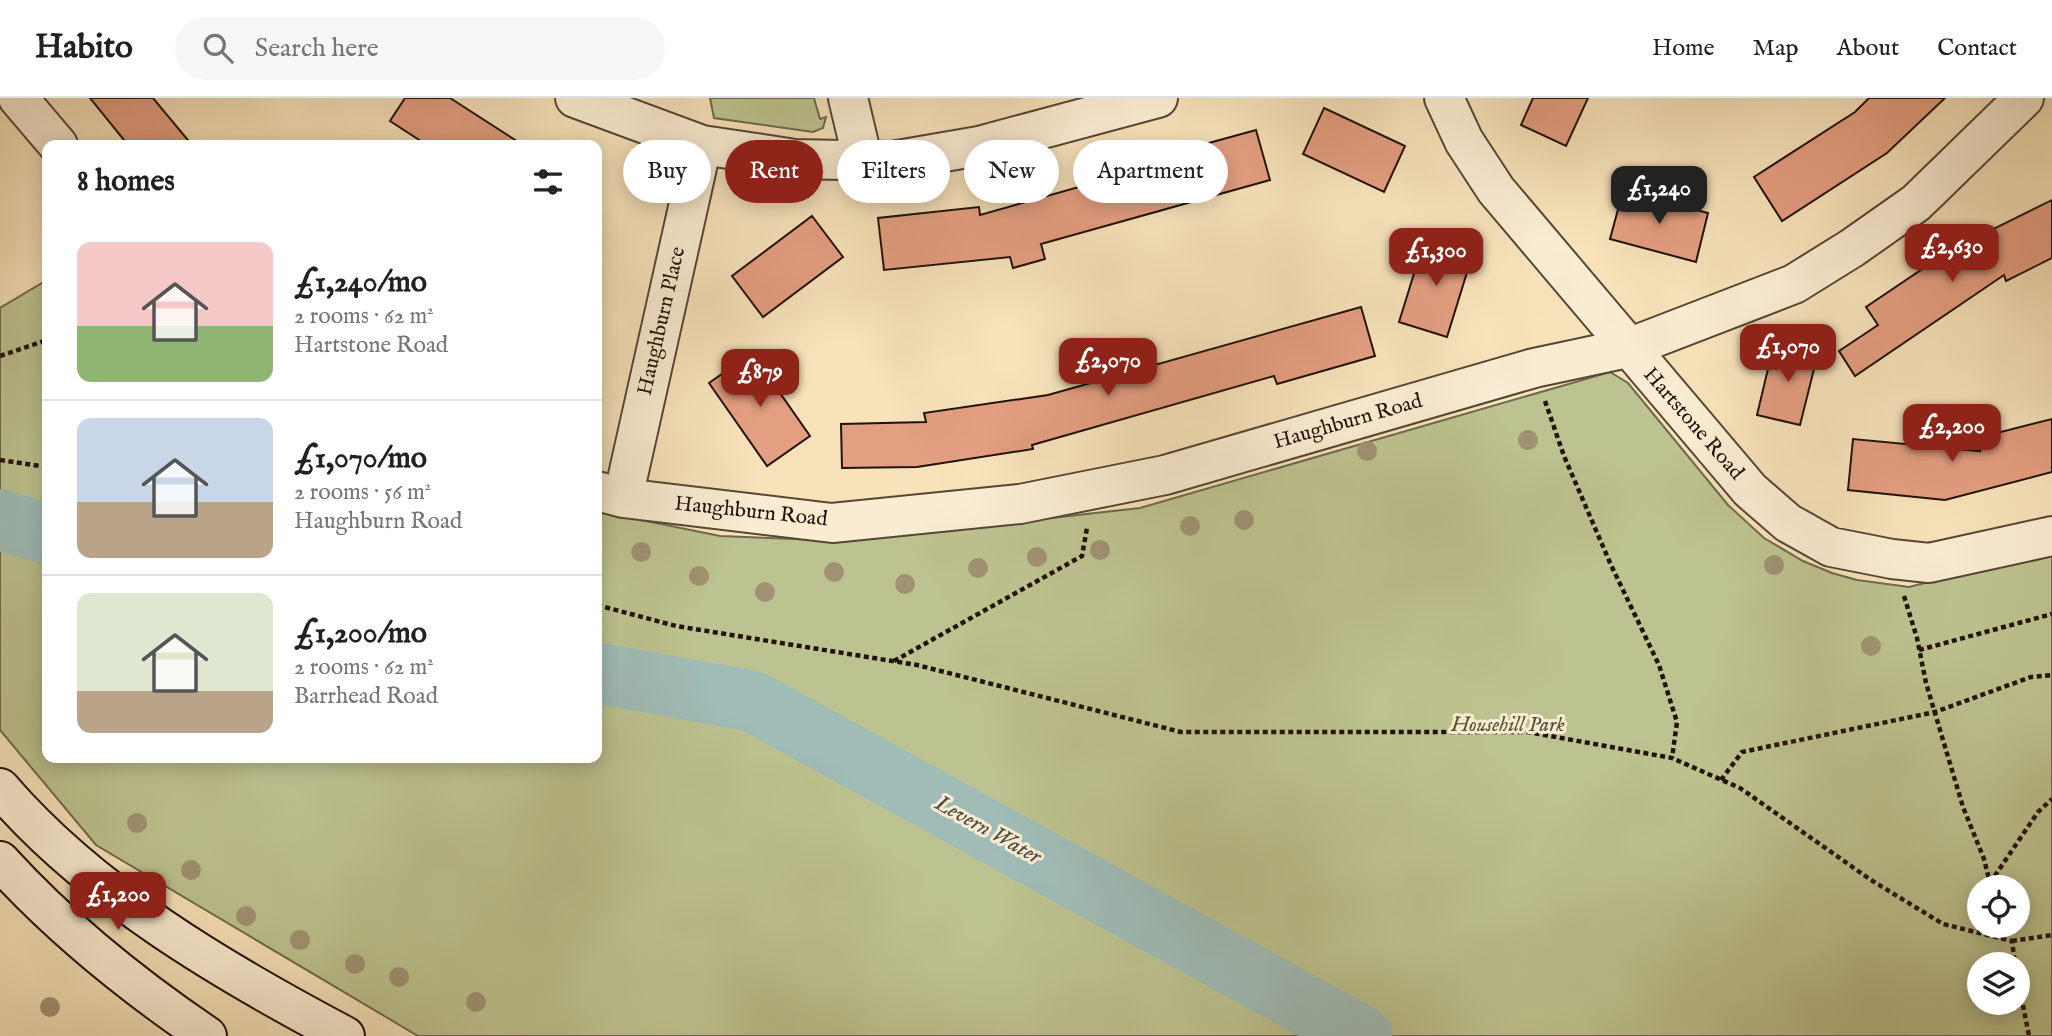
<!DOCTYPE html>
<meta charset="utf-8">
<style>
body{margin:0;font-family:"IM FELL English",serif;background:#f6f6f6;color:#202124;height:100vh;display:flex;flex-direction:column;font-size:26px;white-space:nowrap}
*{box-sizing:border-box;margin:0}
p{font-size:23px;color:#757577}
.icon{flex:none;width:38px;height:38px;fill:none;stroke:currentColor;stroke-width:2;stroke-linecap:round;stroke-linejoin:round}
.map{position:relative;flex:1;overflow:hidden}
.details{position:absolute;left:42px;top:42px;width:560px;height:623px;display:flex;flex-direction:column;background:#fff;border-radius:14px;box-shadow:0 4px 18px #0003}
.details>*{flex:none}
.guide{position:absolute;left:623px;top:42px;width:665px;height:63px;display:flex;gap:14px}
.fabs{position:absolute;left:1967px;top:777px;display:grid;gap:14px}
.fabs a{display:grid;place-items:center;width:63px;height:63px;border-radius:50%;background:#fff;box-shadow:0 4px 18px #0003;font-size:35px}
.price{position:absolute;translate:-50% -60px;padding:0 16px;border-radius:14px;background:#8f2418;color:#fff;font-size:23px;line-height:46px;filter:drop-shadow(0 2px 4px #0008)}
.price::after{content:'';position:absolute;left:50%;top:42px;width:21px;height:16px;margin-left:-10px;background:inherit;clip-path:polygon(0 0,100% 0,50% 100%)}
.price.current{background:#222;color:#fff}
ul{padding:0;list-style:none}
li{display:flex;align-items:center;gap:21px;height:175px;padding:0 35px}
li+li{border-top:2px solid #e0e0e0}
li span{display:grid;place-items:center;flex:none;width:196px;height:140px;border-radius:14px;color:#555}
li>.icon{margin-inline-start:auto}
span .icon{width:84px;height:84px;fill:#fffc;stroke-width:1}
li b{font-size:30px}
h2{display:flex;justify-content:space-between;align-items:center;height:84px;padding:0 35px;font-size:30px}
.tag{padding:0 24px;border-radius:32px;background:#fff;box-shadow:0 4px 18px #0003;font-size:24px;line-height:63px}
.tag.current{background:#8f2418;color:#fff}
header{display:flex;align-items:center;gap:42px;box-sizing:border-box;height:98px;padding:0 35px;background:#fff;border-bottom:2px solid #e0e0e0}
header strong{font-size:33px}
nav{display:flex;gap:38px;margin-inline-start:auto;font-size:24px}
.search{width:490px;height:63px;background:#f6f6f6;display:flex;align-items:center;gap:18px;box-sizing:border-box;padding:0 24px;border-radius:38px;color:#757577;font-size:26px}
.map>svg:first-child{display:block}
.green{fill:#bdc390;stroke:#6f6a4d;stroke-width:2;fill-rule:evenodd}
.lines{fill:none;stroke-linecap:round;stroke-linejoin:round}
.river{stroke:#9fbcb7;stroke-width:61}
.building{fill:#e49e81;stroke:#21120a;stroke-width:2}
.street-casing{stroke:#564636;stroke-width:42}
.secondary-casing{stroke:#21120a;stroke-width:42}
.path{stroke:#21120a;stroke-width:4.5;stroke-dasharray:5 3.5;stroke-linecap:butt}
.street{stroke:#faecd2;stroke-width:38}
.secondary{stroke:#faecd2;stroke-width:38}
.tree{fill:#a09273}
.labels{text-anchor:middle;dominant-baseline:central;stroke-width:6;stroke-linejoin:round;paint-order:stroke}
.street-label{font-size:21px;fill:#21120a;stroke:#faecd2}
.park-label{font-size:21px;font-style:italic;fill:#585039;stroke:#faecd2}
.water-label{font-size:23px;font-style:italic;fill:#4d4e47;stroke:#faecd2}
</style>
<header>
<strong>Habito</strong>
<div class="search"><svg class="icon" aria-label="search" viewBox="0 0 24 24"><circle cx="10" cy="10" r="6"/><path d="M15 15l6 6"/></svg>Search here</div>
<nav><a>Home</a><a>Map</a><a>About</a><a>Contact</a></nav>
</header>
<div class="map">
<svg width="2052" height="938" viewBox="0 0 2052 938">
<rect width="100%" height="100%" fill="#f7e2ba"/>
<filter id="stains"><feTurbulence type="fractalNoise" baseFrequency=".00286" numOctaves="4"/><feColorMatrix values="0 0 0 0 .2 0 0 0 0 .09 0 0 0 0 .02 0 0 0 .5 -.17"/></filter>
<radialGradient id="worn" r=".72"><stop offset=".6" stop-color="#630" stop-opacity="0"/><stop offset="1" stop-color="#630" stop-opacity=".3"/></radialGradient>
<!-- green -->
<path class="green" d="M 710,0 L 814,0 L 820,21 L 826,19 L 823,30 L 813,34 L 714,20 Z
M 47,182 L 47,660 L 597,660 L 597,413 L 720,438 L 845,443 L 1140,410 L 1610,274 L 1628,285 L 1728,407 L 1764,440 L 1803,463 L 1832,475 L 1857,482 L 1909,489 L 2052,453 L 2052,938 L 418,938 L 96,747 L 0,632 L 0,210 ZM 1979,789 L 2018,789 L 2018,828 L 1979,828 ZM 1979,866 L 2018,866 L 2018,905 L 1979,905 Z"/>
<g class="lines">
<!-- river -->
<path class="river" d="M 0,422 L 47,436
M 597,575 L 752,603 L 1362,938"/>
</g>
<!-- building -->
<path class="building" d="M 90,0 L 153,0 L 192,47 L 128,47 Z
M 405,0 L 450,0 L 523,47 L 427,47 L 390,23 Z
M 1533,0 L 1588,0 L 1566,48 L 1521,27 Z
M 1869,0 L 1945,0 L 1887,55 L 1782,123 L 1754,79 L 1855,14 Z
M 1324,10 L 1405,48 L 1384,94 L 1303,56 Z
M 1256,32 L 1270,82 L 1041,146 L 1045,161 L 1013,170 L 1010,159 L 884,172 L 878,120 L 979,109 L 980,117 L 1160,66 L 1158,59 Z
M 1623,93 L 1708,115 L 1696,164 L 1610,141 Z
M 2052,102 L 2052,160 L 2006,183 L 2004,177 L 1855,278 L 1839,253 L 1878,227 L 1866,209 L 1949,153 Z
M 812,118 L 843,159 L 763,219 L 732,178 Z
M 1425,140 L 1473,155 L 1447,239 L 1399,224 Z
M 1361,209 L 1375,258 L 1277,286 L 1274,278 L 1032,347 L 1033,351 L 917,369 L 842,370 L 841,326 L 926,324 L 924,315 L 1048,297 Z
M 1788,244 L 1819,251 L 1800,327 L 1757,317 L 1772,254 L 1785,257 Z
M 752,255 L 810,338 L 767,368 L 709,285 Z
M 2052,321 L 2052,374 L 1945,402 L 1848,392 L 1853,341 L 1980,353 L 1977,340 Z"/>
<g class="lines">
<!-- street casing -->
<g class="street-casing">
<path id="street" d="M 18,0 L 58,47
M 575,0 L 702,47 L 795,61 L 892,63 L 979,48 L 1158,0
M 848,0 L 863,63
M 1444,0 L 1464,43 L 1496,92 L 1750,392 L 1788,425 L 1831,449 L 1892,461 L 1929,465 L 2052,438
M 597,393 L 623,400 L 832,425 L 1020,406 L 1165,377 L 1534,270 L 1628,250 L 1794,186 L 1852,150 L 1916,105 L 2024,0
M 623,400 L 702,47"/>
</g>
<!-- secondary casing -->
<g class="secondary-casing">
<path id="secondary" d="M 0,690 C 91,796 222,873 345,938
M 0,763 C 61,830 133,888 207,938"/>
</g>
<!-- path -->
<path class="path" d="M 0,258 L 47,242
M 1545,303 L 1564,358 L 1611,467 L 1659,567 L 1677,624 L 1672,660
M 0,362 L 47,369
M 1904,498 L 1917,540 L 1926,585 L 1963,709 L 1984,761 L 1991,789
M 597,507 L 676,528 L 917,567 L 1181,634 L 1528,634 L 1672,660 L 1740,690 L 1871,782 L 1943,826 L 2012,843 L 2015,866
M 1919,552 L 2052,516
M 894,563 L 1082,458 L 1087,430
M 1721,682 L 1742,654 L 1935,614 L 2031,579 L 2052,577
M 1990,785 L 2038,714 L 2052,701
M 2000,828 L 2003,841
M 2012,843 L 2052,837
M 2018,882 L 2029,938"/>
<!-- street -->
<use href="#street" class="street"/>
<!-- secondary -->
<use href="#secondary" class="secondary"/>
</g>
<!-- trees -->
<g class="tree">
<circle cx="1528" cy="342" r="10"/>
<circle cx="1367" cy="353" r="10"/>
<circle cx="1244" cy="422" r="10"/>
<circle cx="1190" cy="428" r="10"/>
<circle cx="1100" cy="452" r="10"/>
<circle cx="641" cy="454" r="10"/>
<circle cx="1037" cy="459" r="10"/>
<circle cx="1774" cy="467" r="10"/>
<circle cx="978" cy="470" r="10"/>
<circle cx="834" cy="474" r="10"/>
<circle cx="699" cy="478" r="10"/>
<circle cx="905" cy="486" r="10"/>
<circle cx="765" cy="494" r="10"/>
<circle cx="1871" cy="548" r="10"/>
<circle cx="137" cy="725" r="10"/>
<circle cx="191" cy="772" r="10"/>
<circle cx="246" cy="818" r="10"/>
<circle cx="300" cy="842" r="10"/>
<circle cx="355" cy="866" r="10"/>
<circle cx="399" cy="879" r="10"/>
<circle cx="476" cy="904" r="10"/>
<circle cx="50" cy="909" r="10"/>
</g>
<g class="labels">
<!-- street labels -->
<g class="street-label">
<text transform="translate(662 223) rotate(-77)">Haughburn Place</text>
<text transform="translate(1348 324) rotate(-16)">Haughburn Road</text>
<text transform="translate(1693 326) rotate(49)">Hartstone Road</text>
<text transform="translate(751 414) rotate(6)">Haughburn Road</text>
</g>
<!-- park labels -->
<g class="park-label">
<text x="1508" y="627">Househill Park</text>
</g>
<!-- water labels -->
<g class="water-label">
<text transform="translate(988 732) rotate(29)">Levern Water</text>
</g>
</g>
<rect width="100%" height="100%" filter="url(#stains)"/>
<rect width="100%" height="100%" fill="url(#worn)"/>
</svg>
<div class="fabs">
<a><svg class="icon" aria-label="locate" viewBox="0 0 24 24"><circle cx="12" cy="12" r="6"/><path d="M12 2v4M12 18v4M2 12h4M18 12h4"/></svg></a>
<a><svg class="icon" aria-label="layers" viewBox="0 0 24 24"><path d="M12 4l9 5-9 5-9-5zM3 14l9 5 9-5"/></svg></a>
</div>
<b class="price current" style="left:1659px;top:128px">£1,240</b>
<b class="price" style="left:1952px;top:186px">£2,630</b>
<b class="price" style="left:1436px;top:190px">£1,300</b>
<b class="price" style="left:1788px;top:286px">£1,070</b>
<b class="price" style="left:1108px;top:300px">£2,070</b>
<b class="price" style="left:760px;top:311px">£879</b>
<b class="price" style="left:1952px;top:366px">£2,200</b>
<b class="price" style="left:118px;top:834px">£1,200</b>
<div class="guide">
<a class="tag">Buy</a>
<a class="tag current">Rent</a>
<a class="tag">Filters</a>
<a class="tag">New</a>
<a class="tag">Apartment</a>
</div>
<section class="details">
<h2>8 homes<svg class="icon" aria-label="filters" viewBox="0 0 24 24"><path d="M4 7h16M4 17h16"/><circle cx="9" cy="7" r="2"/><circle cx="15" cy="17" r="2"/></svg></h2>
<ul>
<li><span style="background:linear-gradient(#f6c9c9 60%,#8fb573 0)"><svg class="icon" aria-label="home" viewBox="0 0 24 24"><path d="M3 11l9-7 9 7M6 9v11h12V9"/></svg></span><div><b>£1,240/mo</b><p>2 rooms · 62 m²</p><p>Hartstone Road</p></div></li>
<li><span style="background:linear-gradient(#c9d6e8 60%,#b9a48a 0)"><svg class="icon" aria-label="home" viewBox="0 0 24 24"><path d="M3 11l9-7 9 7M6 9v11h12V9"/></svg></span><div><b>£1,070/mo</b><p>2 rooms · 56 m²</p><p>Haughburn Road</p></div></li>
<li><span style="background:linear-gradient(#dfe7d0 70%,#b9a48a 0)"><svg class="icon" aria-label="home" viewBox="0 0 24 24"><path d="M3 11l9-7 9 7M6 9v11h12V9"/></svg></span><div><b>£1,200/mo</b><p>2 rooms · 62 m²</p><p>Barrhead Road</p></div></li>
</ul>
</section>
</div>
